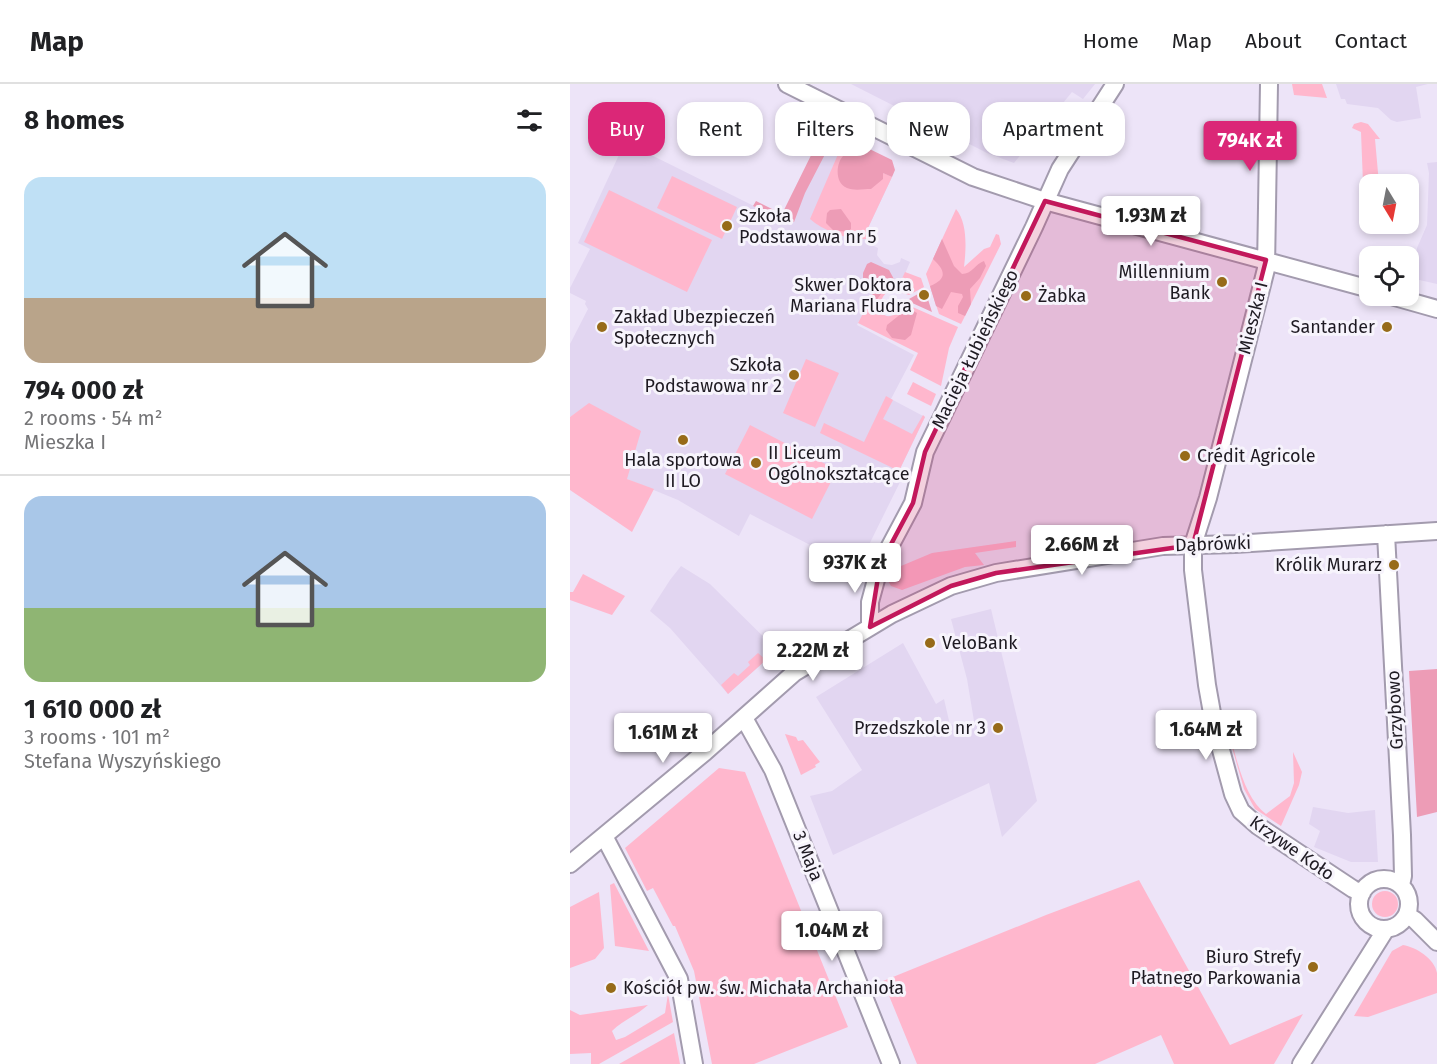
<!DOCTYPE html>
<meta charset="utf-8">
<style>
body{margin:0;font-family:"Fira Sans",sans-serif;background:#f6f6f6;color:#202124;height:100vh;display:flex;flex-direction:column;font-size:22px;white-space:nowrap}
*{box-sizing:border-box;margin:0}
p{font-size:20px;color:#757577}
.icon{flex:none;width:33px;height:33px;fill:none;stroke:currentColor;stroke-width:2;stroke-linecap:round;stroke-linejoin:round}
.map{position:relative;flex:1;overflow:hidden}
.details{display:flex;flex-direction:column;background:#fff;width:570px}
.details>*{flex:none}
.hud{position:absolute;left:18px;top:18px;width:570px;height:54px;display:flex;gap:12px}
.needle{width:39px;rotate:170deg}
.controls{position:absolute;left:789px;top:90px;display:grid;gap:12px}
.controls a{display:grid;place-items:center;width:60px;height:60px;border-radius:12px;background:#fff;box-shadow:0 3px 9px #0003;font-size:30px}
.price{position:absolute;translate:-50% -51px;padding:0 14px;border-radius:6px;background:#fff;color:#222;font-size:20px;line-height:39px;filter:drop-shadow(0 2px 3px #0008)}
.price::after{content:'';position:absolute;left:50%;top:36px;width:18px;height:14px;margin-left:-9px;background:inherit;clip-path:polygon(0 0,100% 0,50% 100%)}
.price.active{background:#db2777;color:#fff}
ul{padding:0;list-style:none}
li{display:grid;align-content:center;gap:12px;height:318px;padding:0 24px}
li+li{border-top:2px solid #e0e0e0}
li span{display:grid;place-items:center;height:186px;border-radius:18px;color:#555}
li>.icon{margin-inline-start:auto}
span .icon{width:108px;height:108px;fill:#fffc;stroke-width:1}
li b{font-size:26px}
h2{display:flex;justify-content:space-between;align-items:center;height:72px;padding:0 24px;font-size:26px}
.tag{padding:0 21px;border-radius:18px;background:#fff;box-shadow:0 3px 9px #0003;font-size:21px;line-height:54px}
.tag.active{background:#db2777;color:#fff}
header{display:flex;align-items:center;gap:36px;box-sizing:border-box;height:84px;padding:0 30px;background:#fff;border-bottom:2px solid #e0e0e0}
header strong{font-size:28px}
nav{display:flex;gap:33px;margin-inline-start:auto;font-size:21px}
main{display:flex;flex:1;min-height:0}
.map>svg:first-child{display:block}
.built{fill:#e2d6f1}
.green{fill:#ffb7cd}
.forest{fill:#ed9cb6}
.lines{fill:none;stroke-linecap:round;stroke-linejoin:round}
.street-casing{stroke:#a39bae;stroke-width:20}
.street{stroke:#fff;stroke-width:16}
.marked{fill:#c2185b;fill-opacity:0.2;stroke:#c2185b;stroke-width:4.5;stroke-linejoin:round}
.poi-dot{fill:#976b19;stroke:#f7f4fc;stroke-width:2}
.labels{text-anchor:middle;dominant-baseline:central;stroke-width:6;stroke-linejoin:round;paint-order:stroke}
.poi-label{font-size:18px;fill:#1e1a22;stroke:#f7f4fc;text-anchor:start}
.street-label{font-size:18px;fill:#1e1a22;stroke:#f7f4fc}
</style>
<header>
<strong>Map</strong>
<nav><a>Home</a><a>Map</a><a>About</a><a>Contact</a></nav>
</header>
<main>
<section class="details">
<h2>8 homes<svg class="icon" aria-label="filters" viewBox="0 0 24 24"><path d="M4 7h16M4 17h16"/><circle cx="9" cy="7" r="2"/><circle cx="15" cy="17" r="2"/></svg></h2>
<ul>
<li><span style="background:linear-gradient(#bfe0f5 65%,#b9a48a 0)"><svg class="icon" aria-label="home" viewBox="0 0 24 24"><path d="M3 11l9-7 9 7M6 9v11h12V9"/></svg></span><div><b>794 000 zł</b><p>2 rooms · 54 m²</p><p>Mieszka I</p></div></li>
<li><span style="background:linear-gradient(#a9c7e8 60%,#8fb573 0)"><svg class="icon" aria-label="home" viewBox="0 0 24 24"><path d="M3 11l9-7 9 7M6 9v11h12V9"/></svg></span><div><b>1 610 000 zł</b><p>3 rooms · 101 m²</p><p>Stefana Wyszyńskiego</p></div></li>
</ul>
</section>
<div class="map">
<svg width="867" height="980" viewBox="0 0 867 980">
<rect width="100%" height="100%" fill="#ede4f8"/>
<!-- built -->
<path class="built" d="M 281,0 L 525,0 L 513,15 L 502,8 L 444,79 L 417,69 Z
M 766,0 L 858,0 L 846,3 L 851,34 L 827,38 L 821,36 L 808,24 L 777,20 L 775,15 L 771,15 Z
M 261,46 L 275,53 L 269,68 L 322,93 L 298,144 L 300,146 L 296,155 L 303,158 L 302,161 L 308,164 L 307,171 L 314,180 L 322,181 L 330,178 L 331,174 L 340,178 L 331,199 L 311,193 L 287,241 L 344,271 L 321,315 L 355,333 L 329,387 L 334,390 L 287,485 L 180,430 L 169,452 L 108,416 L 57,395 L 19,320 L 0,333 L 0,260 L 18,225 L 15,220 L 16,217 L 0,209 L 0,204 L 20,165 L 8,159 L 55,58 L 220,140 L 233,106 Z
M 867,78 L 867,200 L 845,195 L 847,164 L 857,141 L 859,89 L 857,79 Z
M 111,482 L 140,500 L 207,566 L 158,610 L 100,544 L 80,527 L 100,496 Z
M 421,525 L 467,717 L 432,753 L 419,699 L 263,771 L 240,712 L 262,707 L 292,686 L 246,613 L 333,559 L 366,620 L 374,615 L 380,641 L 404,637 L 397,595 L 381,535 Z
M 743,723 L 778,729 L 805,726 L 808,778 L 781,778 L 744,763 L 750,747 L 739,740 Z"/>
<!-- green -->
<path class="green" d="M 722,0 L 752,0 L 757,14 L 724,11 Z
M 791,38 L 798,40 L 810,55 L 805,55 L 809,100 L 800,100 L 799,126 L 794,125 L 791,48 L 782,44 L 784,40 Z
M 269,68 L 322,93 L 298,144 L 300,146 L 296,155 C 277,156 254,147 240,135 Z
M 102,92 L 167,123 L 152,155 L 87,124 Z
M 39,106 L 142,156 L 117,208 L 14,158 Z
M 386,125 C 398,139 396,166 394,183 L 414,165 L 420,163 L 426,150 L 429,151 L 431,160 L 391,240 L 369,230 L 356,190 Z
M 335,188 L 351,194 L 354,203 L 339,211 L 326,207 L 316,209 C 306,218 309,237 324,231 C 329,229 332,224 336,221 L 338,221 L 388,243 L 379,264 L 371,302 L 340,286 L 348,269 L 288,239 L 312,192 L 330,199 Z
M 236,275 L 269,289 L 245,343 L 213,329 Z
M 343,298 L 366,310 L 361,322 L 337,310 Z
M 316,312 L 323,316 L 313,335 L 342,350 L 353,331 L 355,333 L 329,387 L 250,349 L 254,339 L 294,358 Z
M 19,319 L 71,347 L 57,395 L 84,405 L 62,448 L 0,406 L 0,333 Z
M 180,341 L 267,386 L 242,435 L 155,390 Z
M 446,457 L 446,463 L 405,469 L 414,481 L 395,483 L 332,506 L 321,502 L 317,495 L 325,480 L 331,482 L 362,469 Z
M 13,490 L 55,512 L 42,531 L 0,516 L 0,508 L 3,508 Z
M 188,569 L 196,576 L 158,610 L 151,601 L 164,589 L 168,592 L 180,581 L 178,578 Z
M 655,639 L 657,639 C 665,667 672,712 696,730 L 720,712 L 724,699 L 723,668 L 732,688 L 729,701 L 711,742 L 685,725 L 674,705 Z
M 215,650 L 226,653 L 228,657 L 233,656 L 250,678 L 245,681 L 246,683 L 231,691 Z
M 149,684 L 175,688 L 278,943 L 184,980 L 142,980 L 124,887 L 105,842 L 103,842 L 83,804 L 77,807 L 55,764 Z
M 569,796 L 660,961 L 733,930 L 704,980 L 604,980 L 591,951 L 525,980 L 347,980 L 313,897 L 476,831 Z
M 44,799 L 79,867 L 45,862 L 40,801 Z
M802 820a13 13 0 1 1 26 0a13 13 0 1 1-26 0Z
M 29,808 L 34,864 L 25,875 L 0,884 L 0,823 Z
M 833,861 C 846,863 865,875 867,889 C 867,895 867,903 867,909 L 798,933 L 784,932 L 822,867 Z
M 98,910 L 103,938 L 29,980 L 21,980 L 21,969 L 0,970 L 0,926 L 10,931 L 78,921 C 67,931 52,937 42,947 L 46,956 L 55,953 L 95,929 Z
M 104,949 L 110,980 L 49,980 Z"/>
<!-- forest -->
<path class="forest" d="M 255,43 L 266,49 L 235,109 L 224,138 L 221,137 L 220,140 L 183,122 L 186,117 L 210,129 L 213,128 Z
M 275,53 L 322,76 L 325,86 L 322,93 L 313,89 L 313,95 L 301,105 C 294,105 284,107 277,104 C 264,99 266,78 274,71 L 269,68 Z
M 271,125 L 281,139 L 281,145 L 277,148 L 263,146 L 256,139 L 257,129 L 260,126 Z
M 372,155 L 384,182 L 392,190 C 402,190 405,180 414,177 L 416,182 L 410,194 L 400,205 L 401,220 L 395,232 L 388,229 L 388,222 L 393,213 L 392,210 L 381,208 L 372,225 L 366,222 L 360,202 C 377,195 376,187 363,175 Z
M 301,178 L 319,186 L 325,197 L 323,201 L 314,206 L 305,218 L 300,216 L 305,205 L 293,194 L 293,189 L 297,180 Z
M 355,206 L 362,228 L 340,218 L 339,215 Z
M 337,225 L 340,225 L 347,229 L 341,251 L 335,256 L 322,254 L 316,246 L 317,241 Z
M 867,585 L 867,728 L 847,733 L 839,587 Z"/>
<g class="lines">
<!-- street casing -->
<g class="street-casing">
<path id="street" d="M 217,0 L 403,93 L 475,117 L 800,205
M 699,0 L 696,185 L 638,414 L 623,461 L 623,486 L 637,601 L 644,640 L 663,710 L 671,727 L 688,742 L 783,805 L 792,809
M 821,212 L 867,225
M 816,450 L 832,751 L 833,792 L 831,801
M 300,543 L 300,518 L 310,481 L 343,419 L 355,368 L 464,143 L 490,85 L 545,0
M 174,634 L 203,686 L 321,980
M 34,752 L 109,895 L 124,980
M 0,780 L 135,668 L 224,589 L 322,530 L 381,502 L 426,489 L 593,462 L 665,460 L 867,447
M789 820a25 25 0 1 1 50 0a25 25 0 1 1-50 0Z
M 837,831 L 845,836 L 867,858
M 731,980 L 816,845"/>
</g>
<!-- street -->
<use href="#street" class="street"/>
</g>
<!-- marked area -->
<path class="marked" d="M 475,117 L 696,176 L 623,461 L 426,489 L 381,502 L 300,543 L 310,481 L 343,419 L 355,368 Z"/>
<!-- markers -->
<g class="poi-dot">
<circle cx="157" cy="142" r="6"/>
<circle cx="652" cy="198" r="6"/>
<circle cx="354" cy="211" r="6"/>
<circle cx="456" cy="212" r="6"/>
<circle cx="32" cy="243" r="6"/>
<circle cx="817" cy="243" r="6"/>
<circle cx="224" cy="291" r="6"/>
<circle cx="113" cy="356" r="6"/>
<circle cx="615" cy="372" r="6"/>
<circle cx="186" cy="379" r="6"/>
<circle cx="824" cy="481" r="6"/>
<circle cx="360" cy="559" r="6"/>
<circle cx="428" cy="644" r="6"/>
<circle cx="743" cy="883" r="6"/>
<circle cx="41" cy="904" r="6"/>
</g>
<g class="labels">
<!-- poi labels -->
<g class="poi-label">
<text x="169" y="132">Szkoła<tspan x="169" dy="21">Podstawowa nr 5</tspan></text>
<text x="640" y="188" text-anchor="end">Millennium<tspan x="640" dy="21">Bank</tspan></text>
<text x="342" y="201" text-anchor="end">Skwer Doktora<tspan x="342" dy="21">Mariana Fludra</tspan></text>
<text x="468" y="212">Żabka</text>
<text x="44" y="233">Zakład Ubezpieczeń<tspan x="44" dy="21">Społecznych</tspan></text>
<text x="805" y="243" text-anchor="end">Santander</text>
<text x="212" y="281" text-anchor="end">Szkoła<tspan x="212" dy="21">Podstawowa nr 2</tspan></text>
<text x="198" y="369">II Liceum<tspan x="198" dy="21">Ogólnokształcące</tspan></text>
<text x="627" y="372">Crédit Agricole</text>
<text x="113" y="376" text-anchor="middle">Hala sportowa<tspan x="113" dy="21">II LO</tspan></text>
<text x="812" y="481" text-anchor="end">Królik Murarz</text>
<text x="372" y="559">VeloBank</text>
<text x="416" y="644" text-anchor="end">Przedszkole nr 3</text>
<text x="731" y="873" text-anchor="end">Biuro Strefy<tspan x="731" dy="21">Płatnego Parkowania</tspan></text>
<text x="53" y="904">Kościół pw. św. Michała Archanioła</text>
</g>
<!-- street labels -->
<g class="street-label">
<text transform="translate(683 234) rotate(-76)">Mieszka I</text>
<text transform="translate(405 265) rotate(-64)">Macieja Łubieńskiego</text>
<text transform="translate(643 460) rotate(-2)">Dąbrówki</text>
<text transform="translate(825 626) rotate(-93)">Grzybowo</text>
<text transform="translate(722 764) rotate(35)">Krzywe Koło</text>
<text transform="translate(238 772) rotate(68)">3 Maja</text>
</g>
</g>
</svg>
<div class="controls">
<a><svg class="needle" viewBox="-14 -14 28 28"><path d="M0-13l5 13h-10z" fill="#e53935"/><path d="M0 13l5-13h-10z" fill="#757577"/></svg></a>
<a><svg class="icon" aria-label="locate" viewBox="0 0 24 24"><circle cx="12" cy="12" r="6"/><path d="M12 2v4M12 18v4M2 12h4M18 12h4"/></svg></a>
</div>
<b class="price active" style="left:680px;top:88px">794K zł</b>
<b class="price" style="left:581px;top:163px">1.93M zł</b>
<b class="price" style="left:512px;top:492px">2.66M zł</b>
<b class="price" style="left:285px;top:510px">937K zł</b>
<b class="price" style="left:243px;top:598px">2.22M zł</b>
<b class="price" style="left:636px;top:677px">1.64M zł</b>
<b class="price" style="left:93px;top:680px">1.61M zł</b>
<b class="price" style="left:262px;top:878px">1.04M zł</b>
<div class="hud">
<a class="tag active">Buy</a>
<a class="tag">Rent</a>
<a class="tag">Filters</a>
<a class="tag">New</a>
<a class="tag">Apartment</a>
</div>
</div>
</main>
